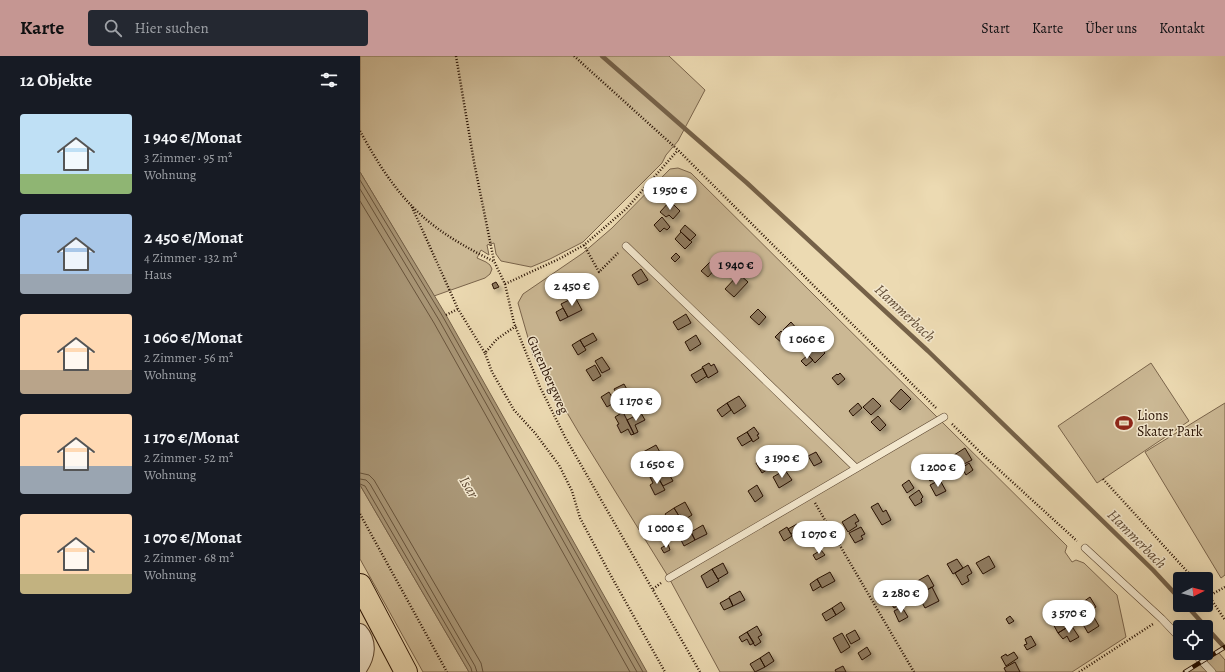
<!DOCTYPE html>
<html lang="de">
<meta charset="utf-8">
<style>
body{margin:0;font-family:Alegreya,serif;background:#242831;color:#f1f3f6;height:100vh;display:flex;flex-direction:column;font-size:15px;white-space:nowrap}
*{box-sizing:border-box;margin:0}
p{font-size:13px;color:#9ea1a6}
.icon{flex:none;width:22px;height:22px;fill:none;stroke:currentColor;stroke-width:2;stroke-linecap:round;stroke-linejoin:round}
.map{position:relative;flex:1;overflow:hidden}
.panel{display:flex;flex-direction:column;background:#171b24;width:360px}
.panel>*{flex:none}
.needle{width:26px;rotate:84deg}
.fabs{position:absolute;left:813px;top:516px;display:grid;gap:8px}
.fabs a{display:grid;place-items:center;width:40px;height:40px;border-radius:4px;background:#171b24;box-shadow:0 4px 16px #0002;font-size:20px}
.price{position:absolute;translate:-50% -34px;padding:0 9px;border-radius:14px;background:#fff;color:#222;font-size:13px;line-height:26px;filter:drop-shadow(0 1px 2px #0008)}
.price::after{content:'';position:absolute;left:50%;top:24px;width:12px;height:9px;margin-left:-6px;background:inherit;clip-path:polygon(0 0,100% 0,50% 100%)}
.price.current{background:#c59692;color:#111}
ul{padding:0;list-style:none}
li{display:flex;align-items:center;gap:12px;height:100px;padding:0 20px}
li span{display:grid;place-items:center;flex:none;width:112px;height:80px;border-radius:4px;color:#555}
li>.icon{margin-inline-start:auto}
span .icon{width:48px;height:48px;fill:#fffc;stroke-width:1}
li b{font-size:17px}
h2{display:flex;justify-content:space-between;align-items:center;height:48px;padding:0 20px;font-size:17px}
header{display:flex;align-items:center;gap:24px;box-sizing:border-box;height:56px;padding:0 20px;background:#c59692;color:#111}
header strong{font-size:19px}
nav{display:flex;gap:22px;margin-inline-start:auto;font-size:14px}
.search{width:280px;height:36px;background:#242831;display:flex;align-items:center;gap:10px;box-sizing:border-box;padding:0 14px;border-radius:4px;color:#9ea1a6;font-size:15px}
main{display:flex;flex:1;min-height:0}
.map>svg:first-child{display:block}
.green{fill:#cbb894;stroke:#7a644b}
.water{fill:#a99676;stroke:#756148}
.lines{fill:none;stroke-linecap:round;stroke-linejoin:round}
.shore{stroke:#68543c;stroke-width:1}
.stream{stroke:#756148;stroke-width:4.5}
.building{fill:#8e7a5e;stroke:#281102;filter:url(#shadow)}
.service-casing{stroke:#59432e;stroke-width:8}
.minor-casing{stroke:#59432e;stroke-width:16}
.primary-casing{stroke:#281102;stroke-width:24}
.path{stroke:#281102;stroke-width:2.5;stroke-dasharray:1 2;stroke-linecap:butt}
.service{stroke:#f3e7cd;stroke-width:7}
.minor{stroke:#f3e7cd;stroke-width:14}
.primary{stroke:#ecdab2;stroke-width:22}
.rail-casing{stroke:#281102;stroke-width:4.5}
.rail{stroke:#f3e7cd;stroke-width:3;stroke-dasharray:9;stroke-linecap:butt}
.labels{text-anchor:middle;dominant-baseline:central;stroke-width:3;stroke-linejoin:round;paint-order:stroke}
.street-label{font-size:14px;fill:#281102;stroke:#f3e7cd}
.poi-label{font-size:14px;fill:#281102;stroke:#f3e7cd;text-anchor:start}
.water-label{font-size:15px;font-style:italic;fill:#624d36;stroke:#f3e7cd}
</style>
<header>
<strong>Karte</strong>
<div class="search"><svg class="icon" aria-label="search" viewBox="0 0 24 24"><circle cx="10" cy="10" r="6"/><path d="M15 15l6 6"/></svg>Hier suchen</div>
<nav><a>Start</a><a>Karte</a><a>Über uns</a><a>Kontakt</a></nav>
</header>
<main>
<section class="panel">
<h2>12 Objekte<svg class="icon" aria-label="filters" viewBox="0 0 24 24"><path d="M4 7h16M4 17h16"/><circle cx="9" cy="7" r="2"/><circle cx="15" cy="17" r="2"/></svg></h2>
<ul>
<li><span style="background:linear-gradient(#bfe0f5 75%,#8fb573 0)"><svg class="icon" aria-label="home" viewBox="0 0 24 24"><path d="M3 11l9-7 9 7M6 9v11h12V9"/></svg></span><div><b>1 940 €/Monat</b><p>3 Zimmer · 95 m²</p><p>Wohnung</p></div></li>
<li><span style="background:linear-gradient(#a9c7e8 75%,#9aa5b1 0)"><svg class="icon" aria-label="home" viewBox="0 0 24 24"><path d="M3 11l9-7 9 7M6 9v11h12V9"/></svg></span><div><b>2 450 €/Monat</b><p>4 Zimmer · 132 m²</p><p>Haus</p></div></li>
<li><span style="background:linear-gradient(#ffd9b3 70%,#b9a48a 0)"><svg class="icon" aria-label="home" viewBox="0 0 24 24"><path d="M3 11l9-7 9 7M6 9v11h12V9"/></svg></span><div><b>1 060 €/Monat</b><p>2 Zimmer · 56 m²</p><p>Wohnung</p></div></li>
<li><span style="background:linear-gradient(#ffd9b3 65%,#9aa5b1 0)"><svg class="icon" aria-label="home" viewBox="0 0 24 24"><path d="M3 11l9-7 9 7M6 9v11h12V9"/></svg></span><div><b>1 170 €/Monat</b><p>2 Zimmer · 52 m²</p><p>Wohnung</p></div></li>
<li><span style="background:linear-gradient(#ffd9b3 75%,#c2b280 0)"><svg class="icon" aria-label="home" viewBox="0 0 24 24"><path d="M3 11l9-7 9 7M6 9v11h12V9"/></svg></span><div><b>1 070 €/Monat</b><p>2 Zimmer · 68 m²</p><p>Wohnung</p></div></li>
</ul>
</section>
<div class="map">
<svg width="865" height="616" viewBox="0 0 865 616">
<defs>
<filter id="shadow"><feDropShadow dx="3.5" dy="3.5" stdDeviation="2" flood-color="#0004"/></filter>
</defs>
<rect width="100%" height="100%" fill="#ecdab2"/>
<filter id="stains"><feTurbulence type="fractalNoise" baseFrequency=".005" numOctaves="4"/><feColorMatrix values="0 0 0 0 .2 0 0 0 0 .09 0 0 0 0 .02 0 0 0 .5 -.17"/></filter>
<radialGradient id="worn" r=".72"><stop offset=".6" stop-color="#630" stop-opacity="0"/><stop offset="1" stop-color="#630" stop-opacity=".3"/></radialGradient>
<!-- green -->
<path class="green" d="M 0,0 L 309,0 L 345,34 L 318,85 L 306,99 L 302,107 L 223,186 L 190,203 L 171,211 L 141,205 L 136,198 L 134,187 L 127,189 L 129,199 L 121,194 L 117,202 L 126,206 L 130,209 L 132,213 L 130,218 L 125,222 L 74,240 L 0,116 Z
M 318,112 L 331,117 L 705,488 L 707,490 L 705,496 L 712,506 L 716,504 L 724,507 L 757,539 L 766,581 L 712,616 L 360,616 L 309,522 L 219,377 L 173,299 L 158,247 L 163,238 L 223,197 L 252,172 L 310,113 Z
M 791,307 L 829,365 L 737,427 L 698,370 Z
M 865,347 L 865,519 L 861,522 L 785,396 Z
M 0,429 L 109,616 L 63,616 L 0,503 Z
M 858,596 L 865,604 L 865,616 L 827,616 Z"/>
<!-- water -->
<path class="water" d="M 0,116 L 86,259 L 287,616 L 109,616 L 0,429 Z"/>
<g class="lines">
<!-- shore -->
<path class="shore" d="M 0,124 L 83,261 L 283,616
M 0,133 L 79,264 L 277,616
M 0,145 L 74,267 L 270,616
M 0,417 L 9,419 L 14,424 L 121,607 L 123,616
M 0,423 L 6,424 L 10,428 L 115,610 L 117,616
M 0,428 L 5,430 L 111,612 L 112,616"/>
<!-- stream -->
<path class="stream" d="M 242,0 L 387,127 L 568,295 L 793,514 L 820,543
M 826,549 L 865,592"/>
</g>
<!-- building -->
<path class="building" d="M 310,145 L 320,155 L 313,163 L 309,159 L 306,161 L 300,156 Z
M 302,161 L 310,171 L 307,174 L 304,172 L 300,176 L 294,169 Z
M 325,169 L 336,179 L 330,185 L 320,175 Z
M 321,176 L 332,186 L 325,193 L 315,183 Z
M 316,197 L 320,201 L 315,206 L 311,202 Z
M 358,198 L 368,208 L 361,215 L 351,205 Z
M 351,205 L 357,211 L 348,221 L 341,215 Z
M 281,213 L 288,224 L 278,229 L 272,219 Z
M 379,218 L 388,226 L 374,241 L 365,233 Z
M 136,226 L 139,231 L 134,233 L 132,228 Z
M 215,241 L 222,254 L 208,261 L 201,248 Z
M 203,252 L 208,261 L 200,265 L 196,256 Z
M 398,253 L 406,261 L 399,269 L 390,261 Z
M 326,258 L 331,267 L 318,274 L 313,266 Z
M 431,266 L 438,274 L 430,281 L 423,274 Z
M 421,275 L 428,281 L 422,287 L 415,281 Z
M 233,277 L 237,284 L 224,291 L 220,284 Z
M 336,279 L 341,288 L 330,295 L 325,286 Z
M 220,284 L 226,294 L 218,299 L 212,289 Z
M 458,289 L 465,297 L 455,307 L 448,299 Z
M 448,299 L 453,304 L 446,310 L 441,305 Z
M 242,301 L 250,313 L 242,317 L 235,305 Z
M 349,307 L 351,310 L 354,308 L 358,316 L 348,322 L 342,311 Z
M 235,309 L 241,320 L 233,325 L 226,314 Z
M 343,312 L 347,320 L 336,327 L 331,319 Z
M 480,317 L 485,323 L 478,329 L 472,322 L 477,318 L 478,319 Z
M 264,328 L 269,337 L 259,342 L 254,333 Z
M 541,333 L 551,343 L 540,354 L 530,345 Z
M 249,336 L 255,346 L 247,351 L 241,341 Z
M 379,340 L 386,350 L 374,358 L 367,347 Z
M 513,342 L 521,350 L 511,359 L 503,351 Z
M 367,347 L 371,354 L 362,361 L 357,354 Z
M 498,347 L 502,352 L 493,360 L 489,355 Z
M 263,356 L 274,378 L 271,379 L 268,373 L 261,377 L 257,369 L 259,368 L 255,361 Z
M 281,357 L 285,364 L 275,369 L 278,376 L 274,378 L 267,364 Z
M 518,360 L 526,369 L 520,375 L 511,366 Z
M 394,371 L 399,378 L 397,379 L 399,382 L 393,386 L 387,376 Z
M 387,376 L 392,384 L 382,390 L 377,382 Z
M 296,389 L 302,400 L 291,406 L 285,395 Z
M 605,392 L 612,404 L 600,410 L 594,399 Z
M 285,395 L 291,406 L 285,409 L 283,406 L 279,408 L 275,400 Z
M 456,396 L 462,406 L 454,410 L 448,400 Z
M 415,397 L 419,404 L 412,409 L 407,402 Z
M 407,400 L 413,410 L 402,417 L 396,407 Z
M 609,407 L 613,414 L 606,419 L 602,412 Z
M 572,411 L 578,421 L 570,425 L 564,416 Z
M 306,413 L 313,425 L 303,430 L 296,418 Z
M 425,414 L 432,424 L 419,432 L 413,421 Z
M 296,418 L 305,434 L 295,439 L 290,429 L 293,427 L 290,421 Z
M 549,424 L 554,432 L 547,437 L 542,429 Z
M 580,424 L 586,435 L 576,440 L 570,429 Z
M 397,429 L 403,440 L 395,446 L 388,435 Z
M 559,434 L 563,441 L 561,443 L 562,446 L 555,450 L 549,441 Z
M 325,446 L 332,459 L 324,464 L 321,459 L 319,460 L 314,452 Z
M 518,447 L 523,456 L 526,454 L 531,464 L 522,469 L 511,451 Z
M 314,452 L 319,460 L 310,466 L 305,458 Z
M 495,458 L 499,465 L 495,467 L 497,470 L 488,476 L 482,466 Z
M 437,468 L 440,473 L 431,478 L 428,473 Z
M 308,469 L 311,474 L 304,478 L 302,472 Z
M 343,469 L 347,478 L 335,484 L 331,476 Z
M 427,471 L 432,480 L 424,485 L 419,476 Z
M 501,471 L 505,478 L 501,480 L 503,483 L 495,487 L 489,477 Z
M 331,476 L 335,484 L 324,490 L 320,482 Z
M 308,488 L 310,494 L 304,497 L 301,492 Z
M 461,494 L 465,499 L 456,504 L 453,499 Z
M 629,500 L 635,511 L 623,518 L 616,507 Z
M 597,503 L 603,512 L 593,518 L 587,508 Z
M 363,507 L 368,517 L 358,523 L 352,513 Z
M 608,509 L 612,517 L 607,520 L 609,525 L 602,529 L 595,517 Z
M 352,513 L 359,525 L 347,532 L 341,520 Z
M 470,516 L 475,525 L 462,532 L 457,523 Z
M 568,519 L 574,530 L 558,539 L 552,528 Z
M 457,523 L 461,530 L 453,535 L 450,528 Z
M 572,531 L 579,545 L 565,552 L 558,539 Z
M 380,535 L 385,544 L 373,550 L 369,541 Z
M 730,541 L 736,551 L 723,560 L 716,551 Z
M 369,542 L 373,550 L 364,554 L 360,547 Z
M 536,542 L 539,549 L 534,552 L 530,546 Z
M 481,546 L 485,553 L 476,559 L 472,552 Z
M 542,551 L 548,561 L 539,566 L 534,555 Z
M 472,552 L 476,559 L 466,565 L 462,558 Z
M 732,558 L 739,570 L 728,577 L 721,565 Z
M 705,559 L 711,569 L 698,577 L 692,566 Z
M 650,560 L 654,565 L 649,568 L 646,563 Z
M 711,569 L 719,581 L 710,586 L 707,580 L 703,583 L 698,577 Z
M 397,570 L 402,579 L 398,581 L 401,586 L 395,590 L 387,576 Z
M 495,574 L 500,583 L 491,588 L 486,579 Z
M 387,576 L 394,587 L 390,589 L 387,583 L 382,586 L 379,581 Z
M 482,577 L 490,591 L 481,597 L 473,582 Z
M 671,580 L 676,589 L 667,594 L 664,589 L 667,588 L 665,583 Z
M 507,591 L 511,598 L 502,604 L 498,597 Z
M 409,596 L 414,605 L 405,611 L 400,602 Z
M 654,596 L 658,602 L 646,610 L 641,601 L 646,598 L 647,600 Z
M 400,602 L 405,611 L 395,616 L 390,608 Z
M 655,606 L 660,616 L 646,616 L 644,612 Z
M 483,610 L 486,616 L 476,616 L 475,614 Z"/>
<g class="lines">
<!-- service casing -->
<g class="service-casing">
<path id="service" d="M 266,190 L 496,412
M 725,492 L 802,563 L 820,582
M 309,522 L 584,361
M 834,597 L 852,616"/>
</g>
<!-- minor casing -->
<g class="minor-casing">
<path id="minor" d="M 0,575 C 10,586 8,600 0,612"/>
</g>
<!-- primary casing -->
<g class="primary-casing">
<path id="primary" d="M 0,529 L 46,616"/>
</g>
<!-- path -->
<path class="path" d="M 96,0 L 114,106 L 134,205 L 145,228 L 154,267 L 180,331 L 205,381 L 340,616
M 214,0 L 318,94 L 577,353
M 0,75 C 16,104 34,134 59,157 C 80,177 107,192 133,205
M 52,151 L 98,253 L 125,297
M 224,189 L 239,216 L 258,197
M 145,228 L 201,202 L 224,189 L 266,153 L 318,94
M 86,259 L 98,253
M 156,270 L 137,283 L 125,297 L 132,316 L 154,354 L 175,377 L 199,409 L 212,435 L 220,462 L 250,518 L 305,616
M 592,368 L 625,401 L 717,485
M 743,423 L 834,523
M 455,447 L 554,616
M 0,458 L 87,616
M 865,531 L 849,540 L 865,564
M 293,533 L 301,527
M 846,537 L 849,540
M 719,616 L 793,568"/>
<!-- service -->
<use href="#service" class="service"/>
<!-- minor -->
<use href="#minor" class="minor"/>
<!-- primary -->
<use href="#primary" class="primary"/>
<!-- rail casing -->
<g class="rail-casing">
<path id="rail" d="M 825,616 L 865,591"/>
</g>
<!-- rail -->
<use href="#rail" class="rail"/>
</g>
<!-- icons -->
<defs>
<g id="stadium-bare" transform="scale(1.38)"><path d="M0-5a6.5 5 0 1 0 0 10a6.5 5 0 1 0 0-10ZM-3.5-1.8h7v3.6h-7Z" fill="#8f2418" stroke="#f3e7cd" stroke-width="2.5" paint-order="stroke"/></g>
</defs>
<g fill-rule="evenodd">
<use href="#stadium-bare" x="764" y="367"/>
</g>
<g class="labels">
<!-- street labels -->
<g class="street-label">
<text transform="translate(188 319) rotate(66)">Gutenbergweg</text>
</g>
<!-- poi labels -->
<g class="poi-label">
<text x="777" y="359">Lions<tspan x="777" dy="16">Skater Park</tspan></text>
</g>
<!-- water labels -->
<g class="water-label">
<text transform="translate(545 257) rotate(43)">Hammerbach</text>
<text transform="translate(109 431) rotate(59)">Isar</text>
<text transform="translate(777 483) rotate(45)">Hammerbach</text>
</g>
</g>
<rect width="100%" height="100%" filter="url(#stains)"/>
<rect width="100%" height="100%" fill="url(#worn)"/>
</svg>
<div class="fabs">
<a><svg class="needle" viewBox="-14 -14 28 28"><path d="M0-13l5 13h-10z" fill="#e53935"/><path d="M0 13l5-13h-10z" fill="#9ea1a6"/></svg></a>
<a><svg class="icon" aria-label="locate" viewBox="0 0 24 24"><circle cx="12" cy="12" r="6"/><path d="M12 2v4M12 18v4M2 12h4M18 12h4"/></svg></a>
</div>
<b class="price" style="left:310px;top:155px">1 950 €</b>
<b class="price current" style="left:376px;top:230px">1 940 €</b>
<b class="price" style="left:212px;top:251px">2 450 €</b>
<b class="price" style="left:447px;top:304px">1 060 €</b>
<b class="price" style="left:276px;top:366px">1 170 €</b>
<b class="price" style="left:422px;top:423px">3 190 €</b>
<b class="price" style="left:297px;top:429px">1 650 €</b>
<b class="price" style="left:578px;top:432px">1 200 €</b>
<b class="price" style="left:306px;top:493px">1 000 €</b>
<b class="price" style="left:459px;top:499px">1 070 €</b>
<b class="price" style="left:541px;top:558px">2 280 €</b>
<b class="price" style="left:709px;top:578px">3 570 €</b>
</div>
</main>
